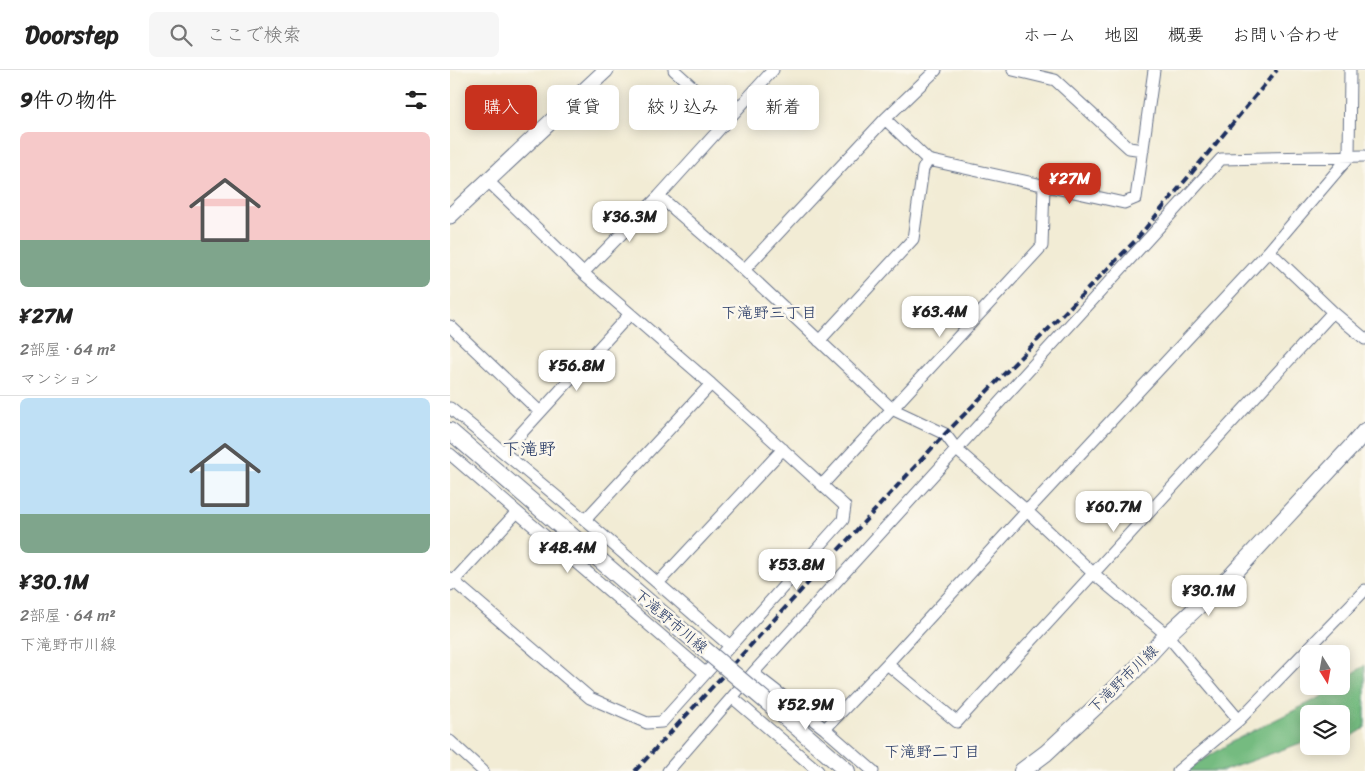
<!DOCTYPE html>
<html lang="ja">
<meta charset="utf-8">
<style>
body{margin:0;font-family:Sriracha,"Klee One",sans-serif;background:#f6f6f6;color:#222;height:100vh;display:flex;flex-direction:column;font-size:19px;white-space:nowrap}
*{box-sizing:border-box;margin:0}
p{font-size:16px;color:#767676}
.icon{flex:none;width:28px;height:28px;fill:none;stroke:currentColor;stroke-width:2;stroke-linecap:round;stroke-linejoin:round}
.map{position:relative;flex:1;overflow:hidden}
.side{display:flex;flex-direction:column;background:#fff;width:450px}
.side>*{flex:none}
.top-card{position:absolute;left:15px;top:15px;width:475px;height:45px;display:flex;gap:10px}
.needle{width:32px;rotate:169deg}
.controls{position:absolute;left:850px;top:575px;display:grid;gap:10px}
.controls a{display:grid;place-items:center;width:50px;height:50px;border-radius:8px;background:#fff;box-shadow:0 2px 12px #0003;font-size:25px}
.price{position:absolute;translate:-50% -42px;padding:0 11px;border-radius:10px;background:#fff;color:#222;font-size:16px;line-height:32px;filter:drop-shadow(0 1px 2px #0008)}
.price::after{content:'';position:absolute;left:50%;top:30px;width:15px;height:11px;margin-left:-8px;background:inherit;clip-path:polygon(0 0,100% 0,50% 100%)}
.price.current{background:#c8321e;color:#fff}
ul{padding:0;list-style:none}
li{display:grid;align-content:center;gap:10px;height:265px;padding:0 20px}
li+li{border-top:1px solid #e0e0e0}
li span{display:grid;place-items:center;height:155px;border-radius:8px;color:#555}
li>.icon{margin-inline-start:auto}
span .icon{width:90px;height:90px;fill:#fffc;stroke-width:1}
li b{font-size:21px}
h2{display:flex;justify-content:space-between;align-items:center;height:60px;padding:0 20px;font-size:21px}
.tag{padding:0 18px;border-radius:8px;background:#fff;box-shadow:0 2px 12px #0003;font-size:18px;line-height:45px}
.tag.current{background:#c8321e;color:#fff}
header{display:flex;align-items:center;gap:30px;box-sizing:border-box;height:70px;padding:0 25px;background:#fff;border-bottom:1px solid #e0e0e0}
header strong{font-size:24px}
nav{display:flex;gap:28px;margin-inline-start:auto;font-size:18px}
.search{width:350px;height:45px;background:#f6f6f6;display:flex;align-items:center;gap:12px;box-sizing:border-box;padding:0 18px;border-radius:8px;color:#767676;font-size:19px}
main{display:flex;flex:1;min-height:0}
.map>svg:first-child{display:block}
.forest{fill:#74bb80;stroke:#48756f}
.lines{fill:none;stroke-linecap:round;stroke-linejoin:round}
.minor-casing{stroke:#667188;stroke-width:13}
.tertiary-casing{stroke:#667188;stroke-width:17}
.secondary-casing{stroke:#667188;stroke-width:18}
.minor{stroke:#fff;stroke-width:11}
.tertiary{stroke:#fff;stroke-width:15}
.secondary{stroke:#fff;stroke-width:16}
.rail{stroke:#1b2f5e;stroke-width:4;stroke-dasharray:8 4;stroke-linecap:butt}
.secondary-bridge-casing{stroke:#667188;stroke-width:18;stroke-linecap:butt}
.secondary-bridge{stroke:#fff;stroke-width:16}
.labels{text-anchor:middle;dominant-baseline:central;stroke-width:5;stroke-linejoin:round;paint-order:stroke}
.street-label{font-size:15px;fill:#1b2f5e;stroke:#fbf7ec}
.neighbourhood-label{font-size:16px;fill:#1b2f5e;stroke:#fbf7ec}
.quarter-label{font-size:18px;fill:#1b2f5e;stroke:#fbf7ec}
</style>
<header>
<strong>Doorstep</strong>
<div class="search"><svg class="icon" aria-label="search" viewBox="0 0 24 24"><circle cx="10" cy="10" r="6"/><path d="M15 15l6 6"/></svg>ここで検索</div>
<nav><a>ホーム</a><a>地図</a><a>概要</a><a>お問い合わせ</a></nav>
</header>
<main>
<section class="side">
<h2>9件の物件<svg class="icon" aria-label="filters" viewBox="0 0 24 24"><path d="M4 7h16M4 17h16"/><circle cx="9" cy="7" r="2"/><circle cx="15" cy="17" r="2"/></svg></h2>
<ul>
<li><span style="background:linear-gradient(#f6c9c9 70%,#7fa58c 0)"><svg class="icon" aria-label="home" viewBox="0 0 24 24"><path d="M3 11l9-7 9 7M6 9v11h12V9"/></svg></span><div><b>¥27M</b><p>2部屋 · 64 m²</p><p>マンション</p></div></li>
<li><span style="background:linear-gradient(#bfe0f5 75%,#7fa58c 0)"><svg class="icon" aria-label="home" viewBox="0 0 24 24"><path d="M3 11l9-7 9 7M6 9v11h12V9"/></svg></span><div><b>¥30.1M</b><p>2部屋 · 64 m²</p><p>下滝野市川線</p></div></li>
</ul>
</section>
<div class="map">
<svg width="915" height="701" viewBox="0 0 915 701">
<rect width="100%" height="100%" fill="#fbf7ec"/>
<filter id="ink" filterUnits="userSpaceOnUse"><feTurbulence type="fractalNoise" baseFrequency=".02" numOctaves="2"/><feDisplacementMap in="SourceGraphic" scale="10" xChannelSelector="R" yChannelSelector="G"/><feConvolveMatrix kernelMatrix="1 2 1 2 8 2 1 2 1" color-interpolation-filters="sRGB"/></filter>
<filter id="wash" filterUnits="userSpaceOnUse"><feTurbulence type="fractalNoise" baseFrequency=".0096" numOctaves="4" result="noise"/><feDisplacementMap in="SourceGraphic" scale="20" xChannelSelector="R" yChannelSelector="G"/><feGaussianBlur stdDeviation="1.12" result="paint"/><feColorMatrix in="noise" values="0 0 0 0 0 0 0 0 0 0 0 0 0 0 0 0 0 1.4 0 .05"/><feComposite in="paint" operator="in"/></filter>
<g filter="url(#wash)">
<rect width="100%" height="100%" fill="#f2ecd5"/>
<!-- forest -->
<path class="forest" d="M 915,595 L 915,658 L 891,673 L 891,644 L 859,644 L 859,670 L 773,701 L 735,701 L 785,670 L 869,628 L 886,616 L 891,616 L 891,612 Z"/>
</g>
<g filter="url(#ink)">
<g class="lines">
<!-- minor casing -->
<g class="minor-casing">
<path id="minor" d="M 224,0 L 278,49
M 563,0 L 605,10 L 679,78 L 693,80
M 435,49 L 478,90 L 674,133 L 686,128 L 704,0
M 209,126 L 294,200 L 442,339 L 495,364 L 507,380 L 577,441 L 644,504 L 717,565 L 789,650
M 819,181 L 883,242 L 915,269
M 294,200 L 435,49 L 486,0
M 133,203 L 209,126 L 323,0
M 0,256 L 90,342
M 369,271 L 463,169 L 473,99 L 478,90
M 0,338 L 135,450 L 280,576
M 54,382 L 180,244
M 0,384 L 67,442 L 255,603
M 372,415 L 592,176 L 594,116
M 135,450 L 261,314
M 0,508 L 140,628 L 197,653 L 212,652 L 393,450 L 395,436 L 261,314 L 133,203 L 38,111
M 208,513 L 333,379
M 0,515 L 67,442
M 437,594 L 507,652 L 883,242
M 303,603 L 375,659 L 423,701
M 283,628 L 368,701
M 375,659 L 437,594 L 577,441 L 819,181 L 899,87 L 900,0
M 0,671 L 33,701
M 218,701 L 303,603 L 771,89 L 915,86
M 728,701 L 789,650 L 915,520"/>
</g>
<!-- tertiary casing -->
<g class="tertiary-casing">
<path id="tertiary" d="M 0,146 L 156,0"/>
</g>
<!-- secondary casing -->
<g class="secondary-casing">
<path id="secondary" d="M 0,361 L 208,540
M 350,660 L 397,701
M 572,701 L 596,683 L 684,601 L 717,565 L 783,504 L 902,376 L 915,361"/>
</g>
<!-- minor -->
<use href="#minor" class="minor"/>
<!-- tertiary -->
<use href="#tertiary" class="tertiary"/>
<!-- secondary -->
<use href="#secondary" class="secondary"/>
<!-- rail -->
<path class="rail" d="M 185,701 L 495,364 L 685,171 L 827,0"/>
<!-- secondary-bridge casing -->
<g class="secondary-bridge-casing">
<path id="secondary-bridge" d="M 208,540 L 350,660"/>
</g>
<!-- secondary-bridge -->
<use href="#secondary-bridge" class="secondary-bridge"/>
</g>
</g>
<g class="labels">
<!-- street labels -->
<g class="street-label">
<text transform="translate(221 551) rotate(40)">下滝野市川線</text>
<text transform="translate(673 609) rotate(-44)">下滝野市川線</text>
</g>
<!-- neighbourhood labels -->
<g class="neighbourhood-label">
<text x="319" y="242">下滝野三丁目</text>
<text x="482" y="681">下滝野二丁目</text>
</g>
<!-- quarter labels -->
<g class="quarter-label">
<text x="79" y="379">下滝野</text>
</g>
</g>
</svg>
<div class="controls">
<a><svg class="needle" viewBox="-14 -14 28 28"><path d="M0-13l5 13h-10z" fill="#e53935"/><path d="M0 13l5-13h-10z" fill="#767676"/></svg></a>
<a><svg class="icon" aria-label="layers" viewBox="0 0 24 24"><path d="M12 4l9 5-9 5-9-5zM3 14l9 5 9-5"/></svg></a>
</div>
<b class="price current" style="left:620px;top:135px">¥27M</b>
<b class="price" style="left:180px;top:173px">¥36.3M</b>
<b class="price" style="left:490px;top:268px">¥63.4M</b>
<b class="price" style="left:127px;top:322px">¥56.8M</b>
<b class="price" style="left:664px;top:463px">¥60.7M</b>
<b class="price" style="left:118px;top:504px">¥48.4M</b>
<b class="price" style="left:347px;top:521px">¥53.8M</b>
<b class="price" style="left:759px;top:547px">¥30.1M</b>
<b class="price" style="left:356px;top:661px">¥52.9M</b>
<div class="top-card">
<a class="tag current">購入</a>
<a class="tag">賃貸</a>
<a class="tag">絞り込み</a>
<a class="tag">新着</a>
</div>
</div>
</main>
